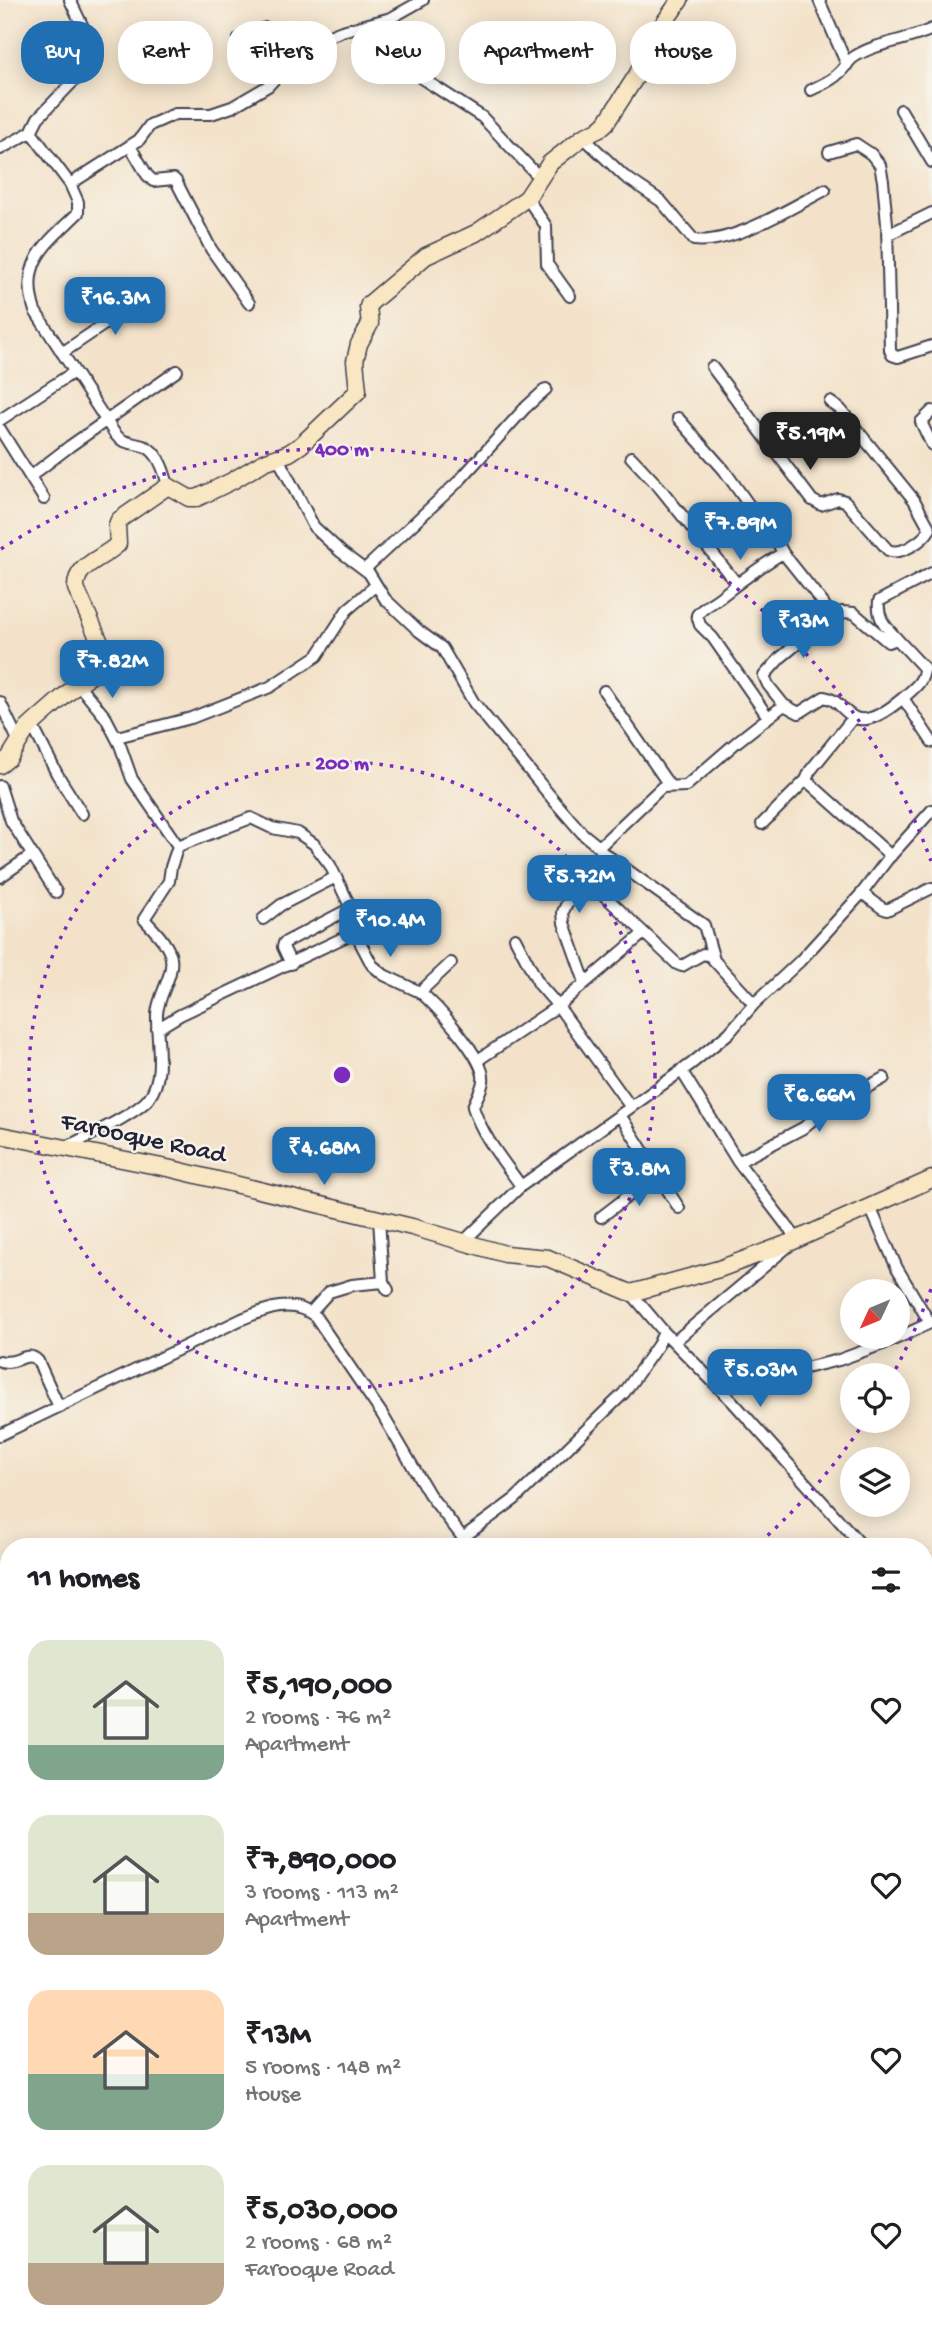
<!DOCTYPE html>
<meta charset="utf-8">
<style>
body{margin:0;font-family:"Gochi Hand",sans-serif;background:#f6f6f6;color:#202124;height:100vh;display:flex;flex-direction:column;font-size:26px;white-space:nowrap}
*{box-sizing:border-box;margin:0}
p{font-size:23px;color:#757577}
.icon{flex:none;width:38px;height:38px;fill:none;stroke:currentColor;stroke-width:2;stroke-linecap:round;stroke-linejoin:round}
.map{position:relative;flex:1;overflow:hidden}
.side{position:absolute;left:0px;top:1538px;width:933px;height:800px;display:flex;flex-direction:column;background:#fff;border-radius:28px 28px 0 0;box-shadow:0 4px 18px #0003}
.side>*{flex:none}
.hud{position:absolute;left:21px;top:21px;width:891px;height:63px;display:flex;gap:14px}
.needle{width:46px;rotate:226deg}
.buttons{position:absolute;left:840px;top:1279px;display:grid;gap:14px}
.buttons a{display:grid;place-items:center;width:70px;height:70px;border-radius:50%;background:#fff;box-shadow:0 4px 18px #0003;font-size:35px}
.price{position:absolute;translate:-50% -60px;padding:0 16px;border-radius:14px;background:#1f6fb2;color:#fff;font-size:23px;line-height:46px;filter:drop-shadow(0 2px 4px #0008)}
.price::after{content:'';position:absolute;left:50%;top:42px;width:21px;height:16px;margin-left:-10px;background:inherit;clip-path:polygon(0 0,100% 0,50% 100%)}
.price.current{background:#222;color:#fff}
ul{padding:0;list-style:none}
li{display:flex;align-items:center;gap:21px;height:175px;padding:0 28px}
li span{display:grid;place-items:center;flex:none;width:196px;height:140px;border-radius:21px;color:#555}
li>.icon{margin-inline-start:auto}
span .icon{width:84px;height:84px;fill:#fffc;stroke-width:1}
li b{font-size:30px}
h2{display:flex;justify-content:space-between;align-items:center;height:84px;padding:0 28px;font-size:30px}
.tag{padding:0 24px;border-radius:28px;background:#fff;box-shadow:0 4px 18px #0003;font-size:24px;line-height:63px}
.tag.current{background:#1f6fb2;color:#fff}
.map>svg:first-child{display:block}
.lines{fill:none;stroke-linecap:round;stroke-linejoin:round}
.street-casing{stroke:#413f50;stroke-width:14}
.secondary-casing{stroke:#413f50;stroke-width:19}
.street{stroke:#fff;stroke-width:10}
.secondary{stroke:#f9e7c3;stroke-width:16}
.ring{fill:none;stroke:#7b2cbf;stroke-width:3.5;stroke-dasharray:3.5 7}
.labels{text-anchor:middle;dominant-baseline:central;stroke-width:5;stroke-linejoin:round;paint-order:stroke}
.street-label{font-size:26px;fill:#22223b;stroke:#f7f3e8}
.centre{fill:#7b2cbf;stroke:#f7f3e8;stroke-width:3.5}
.ring-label{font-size:21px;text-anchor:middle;font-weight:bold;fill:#7b2cbf;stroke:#f7f3e8;stroke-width:5;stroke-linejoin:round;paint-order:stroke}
</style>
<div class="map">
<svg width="932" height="2337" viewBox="0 0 932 2337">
<rect width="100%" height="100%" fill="#f7f3e8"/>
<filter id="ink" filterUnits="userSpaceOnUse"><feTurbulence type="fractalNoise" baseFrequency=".0143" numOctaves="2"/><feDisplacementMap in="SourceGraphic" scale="14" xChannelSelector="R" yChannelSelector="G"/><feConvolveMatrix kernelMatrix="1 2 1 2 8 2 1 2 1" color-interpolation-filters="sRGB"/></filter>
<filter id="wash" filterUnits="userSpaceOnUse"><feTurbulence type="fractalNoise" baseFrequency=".00686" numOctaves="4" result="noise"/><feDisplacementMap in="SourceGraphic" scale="28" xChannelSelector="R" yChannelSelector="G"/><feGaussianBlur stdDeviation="1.57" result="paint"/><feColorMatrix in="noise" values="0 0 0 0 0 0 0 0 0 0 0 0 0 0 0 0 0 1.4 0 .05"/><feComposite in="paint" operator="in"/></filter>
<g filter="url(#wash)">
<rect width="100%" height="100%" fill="#f3e2c9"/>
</g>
<g filter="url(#ink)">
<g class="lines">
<!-- street casing -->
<g class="street-casing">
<path id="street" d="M 819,0 L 847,65
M 371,25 L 403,63 L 420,77 L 482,117 L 539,177
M 239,39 L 254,31 L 266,28 L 278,37 L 296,56
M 811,90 C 820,85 832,81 839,73 C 845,68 848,61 854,57 C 877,42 908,41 932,29
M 901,110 L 932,162
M 31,132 L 38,118 L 88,66 L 94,56 L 93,48 L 70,0
M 31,132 L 70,184
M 583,137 L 624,176 L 661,201 L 694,240 C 732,245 792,207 825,190
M 130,146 L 147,175 L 153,181 L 174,179 L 176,181 L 211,249 L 249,303
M 0,149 L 31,132
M 829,152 L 856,144 L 871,154 L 880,165 L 883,181 L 887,224 L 890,350 L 892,355 L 898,357 L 932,346
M 527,198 L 546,226 L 547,264 L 570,296
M 887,235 L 932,213
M 62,353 L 149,294
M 712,367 L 812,500 L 821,505 L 838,499 L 845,501 L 888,550 C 901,556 923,541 930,529 L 914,500 L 840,409 L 830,402
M 932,411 L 921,422 L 932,445
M 678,418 L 724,470 L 761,522 L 774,536 L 783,553 L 823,603 L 831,616 L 842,612 L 854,613 L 888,642 L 897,639 L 924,668 C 924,682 913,689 903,698
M 0,420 L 74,372
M 0,429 L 44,499
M 631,457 L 660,488 L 737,584
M 278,458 L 314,527 L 341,552 L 369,573 L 385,599 L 419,631 L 442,648 L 474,703 L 556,803 L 583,834 L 599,847 L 608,863 L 604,874 L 567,903 L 563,912 L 564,923 L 585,982
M 31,476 L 70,446 L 177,371
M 168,486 C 165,473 159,453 146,447 C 134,442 124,445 115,434 L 35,311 C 19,262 46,244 78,213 L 78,202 L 70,184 L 139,140 L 150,125 L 175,114 L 211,114 L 232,107 L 268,86 L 299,53 L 314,42 L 342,31 L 391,18 L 423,0
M 365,569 L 459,481 L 525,408 L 546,389
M 897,639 C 886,627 877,619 879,601 L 932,573
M 604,691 L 669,785
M 0,702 L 19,742
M 784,705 L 768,685 L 764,676 L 780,658 L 831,616
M 768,717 L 713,638 L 700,625 L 697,615 C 703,607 711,604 719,598 C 740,582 760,566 783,553
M 853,718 L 810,771 L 806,780 L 891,856
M 32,725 L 57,774 L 82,814
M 117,737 L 191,718 L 270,687 L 317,656 L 347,610 L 376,585
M 0,786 L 11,821 L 56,892
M 762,824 L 806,780
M 178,846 L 251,818 L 272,828 L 298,833 L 314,844 L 330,865 L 351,908 L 361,944 L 372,965 L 384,975 L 420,992
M 599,847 L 662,787 L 686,786 L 738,741 L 784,705 L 799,713 L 824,697 C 837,699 841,709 852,716 C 867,727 891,708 903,698 L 932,742
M 605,854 L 704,925 L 714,960
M 0,877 L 32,855
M 592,884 L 677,964 L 682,966 L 703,954 L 710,956 L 754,1004
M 862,893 L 882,908 L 887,910 L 932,888
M 263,919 L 281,905 L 336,877
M 515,938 L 539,984 L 558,1006 L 630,1106
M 451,963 L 420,992 C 436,1005 487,1060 483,1081 C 482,1090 476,1098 473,1107 C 482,1136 504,1162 521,1186
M 291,964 L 283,947 L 284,943 L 351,908
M 157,1029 L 180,1015 L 345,937 L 354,931 L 357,926
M 478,1060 L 558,1006 L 644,933
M 620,1115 L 679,1208
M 66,1147 C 85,1138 138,1113 149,1098 C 166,1075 156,1040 157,1014 C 158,995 174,976 171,958 C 169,944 153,929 144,919 L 169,881 L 171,867 L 178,846 L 132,779 L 120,745 L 106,718 L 78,684
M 738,1162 L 803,1128 L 822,1112 L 884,1078
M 870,1207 L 897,1268 L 930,1323
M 601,1217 L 657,1174
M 379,1219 L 383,1282 L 388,1290
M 464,1241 L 521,1186 L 691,1064 L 729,1033 L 754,1004 L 800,961 L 862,893 L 887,860 L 932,810
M 631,1293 L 664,1332 L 733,1402 L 863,1547
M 311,1312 L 329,1292 L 352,1285 L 383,1282
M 675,1341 L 797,1239 L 738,1162 L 681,1070
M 0,1361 C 18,1366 26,1349 38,1361 L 59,1407
M 720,1388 L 839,1360 L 891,1341 L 932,1322
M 0,1435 L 242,1319 C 266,1309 292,1298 315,1316 L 382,1414 L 429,1494 L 463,1538
M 457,1547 L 469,1533 L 515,1499 L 624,1393 L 658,1345 L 664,1332
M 924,1614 L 932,1622
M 0,2043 L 9,2064
M 0,2077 L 9,2072
M 0,2147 L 9,2171
M 924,2162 L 932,2166
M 0,2260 L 9,2257
M 924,2292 L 932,2293
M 924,2322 L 932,2337
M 119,2329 L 122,2337
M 502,2329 L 502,2337
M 128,2337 L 142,2329
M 429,2337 L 446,2329"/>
</g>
<!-- secondary casing -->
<g class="secondary-casing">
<path id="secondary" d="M 0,765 L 9,758 L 27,729 L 38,719 L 78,684 L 105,666 L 106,656 L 76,588 C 75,564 103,559 118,544 L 117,525 L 119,520 L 168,486 L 189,498 L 197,498 L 232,481 L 264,462 L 289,453 L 301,445 L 358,391 L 355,361 L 359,344 L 370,324 L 368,307 L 369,304 L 426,256 L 476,233 L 527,198 L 550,163 L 583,137 L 598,130 L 606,123 L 637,75 L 659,30 L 680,0
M 0,1135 L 172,1169 L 412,1227 L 505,1254 L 548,1258 L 631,1293 L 719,1269 L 789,1243 L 932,1179"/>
</g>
<!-- street -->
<use href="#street" class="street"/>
<!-- secondary -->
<use href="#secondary" class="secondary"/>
</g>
</g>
<!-- distance rings -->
<g class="ring">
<circle cx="342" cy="1075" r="313"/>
<path d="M931 1289A627 627 0 0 1 893 1374M865 1421A627 627 0 0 1 757 1545M1 549A627 627 0 0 1 931 861"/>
</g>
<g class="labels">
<!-- street labels -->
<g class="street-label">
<text transform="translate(143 1140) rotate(12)">Farooque Road</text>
</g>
</g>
<circle cx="342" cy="1075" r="10" class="centre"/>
<g class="ring-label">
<text x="342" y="455">400 m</text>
<text x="342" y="769">200 m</text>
</g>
</svg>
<div class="buttons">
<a><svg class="needle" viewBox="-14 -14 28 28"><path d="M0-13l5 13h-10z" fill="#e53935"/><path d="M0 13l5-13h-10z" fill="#757577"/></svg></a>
<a><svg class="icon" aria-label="locate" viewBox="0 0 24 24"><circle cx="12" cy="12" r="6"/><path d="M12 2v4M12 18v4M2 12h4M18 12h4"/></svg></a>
<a><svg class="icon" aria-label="layers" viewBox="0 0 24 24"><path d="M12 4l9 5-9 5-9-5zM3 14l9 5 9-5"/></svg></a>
</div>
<b class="price" style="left:115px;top:337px">₹16.3M</b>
<b class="price current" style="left:810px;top:472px">₹5.19M</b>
<b class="price" style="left:740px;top:562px">₹7.89M</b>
<b class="price" style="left:803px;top:660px">₹13M</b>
<b class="price" style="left:112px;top:700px">₹7.82M</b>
<b class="price" style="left:579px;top:915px">₹5.72M</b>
<b class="price" style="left:390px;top:959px">₹10.4M</b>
<b class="price" style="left:819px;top:1134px">₹6.66M</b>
<b class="price" style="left:324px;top:1187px">₹4.68M</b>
<b class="price" style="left:639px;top:1208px">₹3.8M</b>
<b class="price" style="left:760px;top:1409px">₹5.03M</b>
<div class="hud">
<a class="tag current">Buy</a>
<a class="tag">Rent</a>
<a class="tag">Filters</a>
<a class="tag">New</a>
<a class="tag">Apartment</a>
<a class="tag">House</a>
</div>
<section class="side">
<h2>11 homes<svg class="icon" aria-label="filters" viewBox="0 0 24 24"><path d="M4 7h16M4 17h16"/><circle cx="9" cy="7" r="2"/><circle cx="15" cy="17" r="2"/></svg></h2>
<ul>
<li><span style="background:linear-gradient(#dfe7d0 75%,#7fa58c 0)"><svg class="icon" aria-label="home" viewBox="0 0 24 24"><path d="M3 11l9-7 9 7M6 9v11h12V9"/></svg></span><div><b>₹5,190,000</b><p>2 rooms · 76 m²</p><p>Apartment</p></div><svg class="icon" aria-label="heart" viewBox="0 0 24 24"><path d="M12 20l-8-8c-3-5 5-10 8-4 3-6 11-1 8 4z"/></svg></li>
<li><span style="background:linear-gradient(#dfe7d0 70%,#b9a48a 0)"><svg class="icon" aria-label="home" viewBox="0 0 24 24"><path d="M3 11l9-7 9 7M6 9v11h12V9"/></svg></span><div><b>₹7,890,000</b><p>3 rooms · 113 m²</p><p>Apartment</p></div><svg class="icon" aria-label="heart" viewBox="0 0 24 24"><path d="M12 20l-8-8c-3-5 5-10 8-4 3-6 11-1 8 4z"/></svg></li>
<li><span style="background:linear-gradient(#ffd9b3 60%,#7fa58c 0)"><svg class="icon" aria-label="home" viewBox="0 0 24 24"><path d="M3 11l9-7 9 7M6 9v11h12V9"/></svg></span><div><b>₹13M</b><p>5 rooms · 148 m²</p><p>House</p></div><svg class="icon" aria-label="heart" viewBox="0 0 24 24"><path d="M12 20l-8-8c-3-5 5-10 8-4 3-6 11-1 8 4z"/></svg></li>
<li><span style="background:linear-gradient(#dfe7d0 70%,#b9a48a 0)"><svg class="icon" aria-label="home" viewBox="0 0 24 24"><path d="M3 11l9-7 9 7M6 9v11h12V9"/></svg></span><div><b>₹5,030,000</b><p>2 rooms · 68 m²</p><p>Farooque Road</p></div><svg class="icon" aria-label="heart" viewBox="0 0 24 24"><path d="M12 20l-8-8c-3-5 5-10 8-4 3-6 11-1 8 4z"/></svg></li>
</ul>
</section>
</div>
